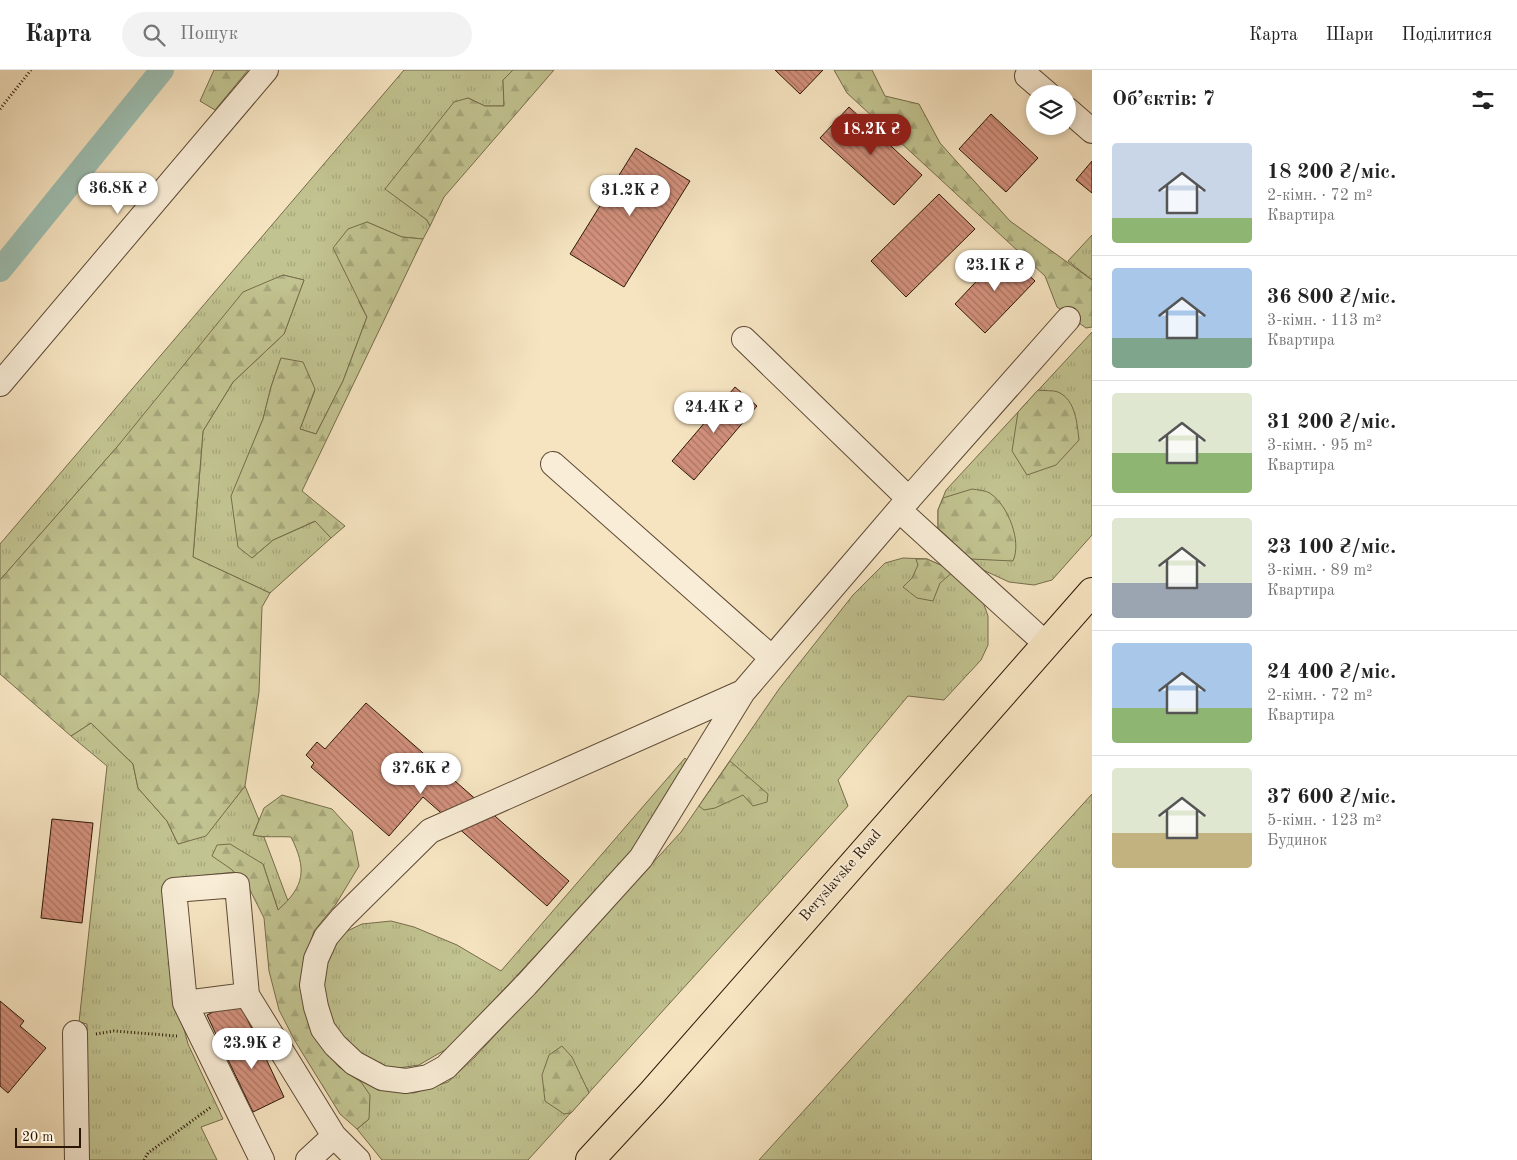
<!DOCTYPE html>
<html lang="uk">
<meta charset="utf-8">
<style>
body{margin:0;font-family:"Old Standard TT",serif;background:#f2f2f2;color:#222;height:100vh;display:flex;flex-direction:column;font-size:19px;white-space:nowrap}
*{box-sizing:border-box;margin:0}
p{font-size:16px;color:#767676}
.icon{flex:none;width:28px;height:28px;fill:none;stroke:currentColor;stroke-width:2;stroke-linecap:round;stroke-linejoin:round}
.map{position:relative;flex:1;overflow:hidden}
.side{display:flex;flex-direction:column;background:#fff;width:425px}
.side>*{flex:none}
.buttons{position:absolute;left:1026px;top:15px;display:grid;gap:10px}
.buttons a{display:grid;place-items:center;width:50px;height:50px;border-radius:50%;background:#fff;box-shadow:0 2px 8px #0003;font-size:25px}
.scale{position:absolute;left:15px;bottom:12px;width:66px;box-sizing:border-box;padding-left:5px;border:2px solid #2c1706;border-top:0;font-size:14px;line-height:18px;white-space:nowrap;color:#2c1706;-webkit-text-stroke:4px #f9edd7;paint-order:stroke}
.price{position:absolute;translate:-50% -42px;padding:0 11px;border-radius:18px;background:#fff;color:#222;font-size:16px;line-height:32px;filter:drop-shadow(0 1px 2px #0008)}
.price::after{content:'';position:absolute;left:50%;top:30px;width:15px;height:11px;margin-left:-8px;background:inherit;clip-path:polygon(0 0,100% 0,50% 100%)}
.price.selected{background:#8f2418;color:#fff}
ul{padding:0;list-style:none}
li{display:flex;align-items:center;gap:15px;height:125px;padding:0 20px}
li+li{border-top:1px solid #e0e0e0}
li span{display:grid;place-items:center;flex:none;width:140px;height:100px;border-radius:5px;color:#555}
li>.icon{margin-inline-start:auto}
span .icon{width:60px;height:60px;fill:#fffc;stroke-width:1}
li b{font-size:21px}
h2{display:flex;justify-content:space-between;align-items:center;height:60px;padding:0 20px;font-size:21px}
header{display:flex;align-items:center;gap:30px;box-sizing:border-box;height:70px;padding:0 25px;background:#fff;border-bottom:1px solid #e0e0e0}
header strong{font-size:24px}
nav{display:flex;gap:28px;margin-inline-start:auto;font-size:18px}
.search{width:350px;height:45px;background:#f2f2f2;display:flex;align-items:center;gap:12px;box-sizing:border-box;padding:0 18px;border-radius:28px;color:#767676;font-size:19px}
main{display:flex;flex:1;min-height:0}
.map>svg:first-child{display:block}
.grass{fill:url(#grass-tufts);stroke:#766d4b}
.forest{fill:url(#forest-firs);stroke:#766d4b}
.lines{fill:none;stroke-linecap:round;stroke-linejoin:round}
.canal{stroke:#9dbfb2;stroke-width:24}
.building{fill:url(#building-back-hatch);stroke:#2c1706}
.minor-casing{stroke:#5e4a35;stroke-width:26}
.major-casing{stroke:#2c1706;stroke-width:30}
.path{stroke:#2c1706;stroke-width:3;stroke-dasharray:1 2.5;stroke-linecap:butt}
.minor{stroke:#f9edd7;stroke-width:24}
.major{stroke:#f6e4c1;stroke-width:28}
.labels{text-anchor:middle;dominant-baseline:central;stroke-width:4;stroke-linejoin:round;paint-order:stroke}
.street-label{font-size:15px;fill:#2c1706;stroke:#f9edd7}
</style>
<header>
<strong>Карта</strong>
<div class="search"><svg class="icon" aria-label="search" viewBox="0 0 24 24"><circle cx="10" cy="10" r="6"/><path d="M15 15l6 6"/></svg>Пошук</div>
<nav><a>Карта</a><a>Шари</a><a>Поділитися</a></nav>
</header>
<main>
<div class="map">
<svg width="1092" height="1090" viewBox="0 0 1092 1090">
<defs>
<pattern id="grass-tufts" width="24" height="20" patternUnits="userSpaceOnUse" patternTransform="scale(1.25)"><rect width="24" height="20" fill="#c1c390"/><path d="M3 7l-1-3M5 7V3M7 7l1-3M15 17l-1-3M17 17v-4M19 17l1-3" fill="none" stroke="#a6a77b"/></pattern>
<pattern id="forest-firs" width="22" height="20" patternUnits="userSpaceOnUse" patternTransform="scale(1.25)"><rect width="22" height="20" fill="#c1c390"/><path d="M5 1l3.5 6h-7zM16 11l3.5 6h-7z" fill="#a6a77b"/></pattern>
<pattern id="building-back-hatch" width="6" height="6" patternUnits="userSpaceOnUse" patternTransform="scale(1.25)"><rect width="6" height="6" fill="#d3917d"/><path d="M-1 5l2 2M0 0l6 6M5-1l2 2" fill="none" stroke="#ab7564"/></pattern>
</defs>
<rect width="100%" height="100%" fill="#f6e4c1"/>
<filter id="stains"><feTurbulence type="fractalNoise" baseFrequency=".004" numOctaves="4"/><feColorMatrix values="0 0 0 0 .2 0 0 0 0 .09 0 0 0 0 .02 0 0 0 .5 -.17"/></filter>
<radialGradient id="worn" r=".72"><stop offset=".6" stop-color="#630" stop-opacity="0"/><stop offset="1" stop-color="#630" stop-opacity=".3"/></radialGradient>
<!-- grass -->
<path class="grass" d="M 404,0 L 513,0 L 503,10 L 504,36 L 485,36 L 468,28 L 386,119 L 427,150 L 430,156 L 423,169 L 402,167 L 367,152 L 359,232 L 367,247 L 343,311 L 316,364 L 300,359 L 315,320 L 281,288 L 271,317 L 263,349 L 232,426 L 252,488 L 273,470 L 316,451 L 331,468 L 270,523 L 193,487 L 203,361 L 233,312 L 284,264 L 304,210 L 283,205 L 117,377 L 0,510 L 0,474 Z
M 1092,165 L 1092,210 L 1068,191 Z
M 1092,262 L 1092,465 L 1052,510 L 1034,515 L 1009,512 L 981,499 L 938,458 L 938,440 L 946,420 Z
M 903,488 L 927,489 L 954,501 L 982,529 L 988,546 L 988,575 L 981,590 L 944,630 L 908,626 L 838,710 L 848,736 L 528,1090 L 382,1090 L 357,1059 L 369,1049 L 361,1012 L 357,1009 L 389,1021 L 414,1023 L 448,1012 L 475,987 L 681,762 L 779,619 L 853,525 L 885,493 Z
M 91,653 L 133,694 L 138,718 L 167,751 L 178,774 L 206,765 L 245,716 L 259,750 L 253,765 L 264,767 L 288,831 L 278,840 L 263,794 L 231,799 L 235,802 L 171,809 L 179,940 L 188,974 L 223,1049 L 201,1057 L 217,1090 L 87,1090 L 87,954 L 79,952 L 107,696 L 71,666 Z
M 685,688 L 691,694 L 637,777 L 450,977 L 419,995 L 392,999 L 370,991 L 350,978 L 330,955 L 320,903 L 329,881 L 345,862 L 362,854 L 391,851 L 414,857 L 457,875 L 501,901 Z
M 1092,724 L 1092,1090 L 759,1090 Z"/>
<!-- forest -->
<path class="forest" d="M 214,0 L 248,0 L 215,40 L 200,31 Z
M 513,0 L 554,0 L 444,127 L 430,156 L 427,150 L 385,119 L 454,32 L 468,28 L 485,36 L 504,36 L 503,10 Z
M 834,0 L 872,0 L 885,26 L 919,34 L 940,73 L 1010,151 L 1092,210 L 1092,257 L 1086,258 L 1057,237 L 1045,206 L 847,23 Z
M 367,152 L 402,167 L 423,169 L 302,421 L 345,456 L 331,468 L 315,451 L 273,470 L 252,488 L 238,477 L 231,426 L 263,349 L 271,317 L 281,288 L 303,292 L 315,319 L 300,359 L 316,364 L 343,311 L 367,247 L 333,178 L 348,159 Z
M 283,205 L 304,210 L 284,264 L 233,312 L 203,361 L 193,487 L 270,523 L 262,537 L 259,622 L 245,716 L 206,766 L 178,774 L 167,751 L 138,718 L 133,694 L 91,653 L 71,666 L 0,604 L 0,510 L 117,377 L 243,222 Z
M 1038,320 C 1044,321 1053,320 1058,322 C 1076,330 1077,354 1079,370 L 1056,395 L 1027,405 L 1012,381 L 1018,342 Z
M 972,419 C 977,420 986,420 991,424 C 1008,436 1022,471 1013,491 L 971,489 L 938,458 L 938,440 L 943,428 Z
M 916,489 L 927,489 L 954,501 L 940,513 L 933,531 L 917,528 L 903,517 L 912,508 L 918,495 Z
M 730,691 L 768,724 L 767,732 L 753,736 L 743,725 L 715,738 L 704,740 L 699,736 Z
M 282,725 L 332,739 L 352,761 L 359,796 L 336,834 L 314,861 L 303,897 L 321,976 L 339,997 L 361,1012 L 370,1025 L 369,1049 L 357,1059 L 340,1044 L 295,971 L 279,940 L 269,901 L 264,848 L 247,814 L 231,799 L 212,786 L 217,775 L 230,774 L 263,794 L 278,840 C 305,816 307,799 291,767 C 277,766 266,768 253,765 L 264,738 Z
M 562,976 L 572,987 L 589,1023 L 571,1043 L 564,1044 L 545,1031 L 542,1005 L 549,985 Z"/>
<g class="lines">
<!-- canal -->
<path class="canal" d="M 0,200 L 162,0"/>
</g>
<!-- building -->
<path class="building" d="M 775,0 L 823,0 L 800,24 Z
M 849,37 L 922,105 L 894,135 L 820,68 Z
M 991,44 L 1038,88 L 1006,122 L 959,79 Z
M 636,78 L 690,111 L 624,217 L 570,184 Z
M 1092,91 L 1092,123 L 1076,110 Z
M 939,124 L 975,159 L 906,227 L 871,191 Z
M 1004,182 L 1035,211 L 985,263 L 955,234 Z
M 735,317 L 757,336 L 694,410 L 672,391 Z
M 366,633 L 569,811 L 547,836 L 423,727 L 389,766 L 311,697 L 314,693 L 306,685 L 317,672 L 325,679 Z
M 52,749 L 93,753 L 82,853 L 41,848 Z
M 238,930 L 252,959 L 220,973 L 207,945 Z
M 0,931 L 24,951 L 20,956 L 46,978 L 8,1023 L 0,1016 Z
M 252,959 L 284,1027 L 253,1042 L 220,973 Z"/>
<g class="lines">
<!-- minor casing -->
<g class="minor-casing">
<path id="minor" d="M 1027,6 L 1048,24
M 1068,40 L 1092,61
M 744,269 L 909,429
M 0,314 L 266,0
M 553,394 L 772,588
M 899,440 L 1068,249
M 743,622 L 430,761 L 342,848 L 326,867 L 316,889 L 312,915 L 316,937 L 323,959 L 335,975 L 354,993 L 382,1008 L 406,1011 L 428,1007 L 446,997 L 526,915 L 641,788 L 743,622 L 899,440 L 1045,573
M 185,933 L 247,925
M 75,963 L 77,1090
M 262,1090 L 185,933 L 174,820 L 237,815 L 247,925 L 334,1066 L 358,1090
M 308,1090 L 334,1066"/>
</g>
<!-- major casing -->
<g class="major-casing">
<path id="major" d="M 590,1090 L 652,1023 L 1092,522"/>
</g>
<!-- path -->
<path class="path" d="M 0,39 L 31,0
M 96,964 L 114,961 L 177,966
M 144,1090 L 148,1083 L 211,1037"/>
<!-- minor -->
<use href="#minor" class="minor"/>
<!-- major -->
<use href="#major" class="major"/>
</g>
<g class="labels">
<!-- street labels -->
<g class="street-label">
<text transform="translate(841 806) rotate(-49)">Beryslavske Road</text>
</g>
</g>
<rect width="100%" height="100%" filter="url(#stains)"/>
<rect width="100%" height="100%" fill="url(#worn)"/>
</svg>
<div class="buttons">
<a><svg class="icon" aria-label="layers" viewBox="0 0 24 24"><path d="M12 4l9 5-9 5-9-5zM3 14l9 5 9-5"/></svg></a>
</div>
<div class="scale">20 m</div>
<b class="price selected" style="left:871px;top:86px">18.2K ₴</b>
<b class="price" style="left:118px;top:145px">36.8K ₴</b>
<b class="price" style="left:630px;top:147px">31.2K ₴</b>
<b class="price" style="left:995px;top:222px">23.1K ₴</b>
<b class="price" style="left:714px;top:364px">24.4K ₴</b>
<b class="price" style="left:421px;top:725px">37.6K ₴</b>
<b class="price" style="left:252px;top:1000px">23.9K ₴</b>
</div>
<section class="side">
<h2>Об’єктів: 7<svg class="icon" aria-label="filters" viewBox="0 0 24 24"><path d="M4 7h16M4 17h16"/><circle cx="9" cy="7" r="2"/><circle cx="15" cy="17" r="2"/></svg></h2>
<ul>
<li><span style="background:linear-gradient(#c9d6e8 75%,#8fb573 0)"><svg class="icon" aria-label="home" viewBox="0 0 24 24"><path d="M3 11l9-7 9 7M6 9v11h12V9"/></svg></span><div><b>18 200 ₴/міс.</b><p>2-кімн. · 72 m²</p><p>Квартира</p></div></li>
<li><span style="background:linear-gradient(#a9c7e8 70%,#7fa58c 0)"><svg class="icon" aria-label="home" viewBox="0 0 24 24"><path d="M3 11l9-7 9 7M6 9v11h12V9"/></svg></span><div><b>36 800 ₴/міс.</b><p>3-кімн. · 113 m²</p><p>Квартира</p></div></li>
<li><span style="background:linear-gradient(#dfe7d0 60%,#8fb573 0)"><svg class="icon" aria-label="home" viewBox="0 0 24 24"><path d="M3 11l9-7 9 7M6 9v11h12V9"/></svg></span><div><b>31 200 ₴/міс.</b><p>3-кімн. · 95 m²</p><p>Квартира</p></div></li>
<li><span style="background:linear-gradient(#dfe7d0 65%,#9aa5b1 0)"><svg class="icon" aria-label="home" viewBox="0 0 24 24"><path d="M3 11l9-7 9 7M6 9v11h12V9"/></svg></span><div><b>23 100 ₴/міс.</b><p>3-кімн. · 89 m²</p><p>Квартира</p></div></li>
<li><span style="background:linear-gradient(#a9c7e8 65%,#8fb573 0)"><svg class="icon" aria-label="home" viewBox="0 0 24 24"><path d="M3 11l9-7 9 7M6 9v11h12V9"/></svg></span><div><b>24 400 ₴/міс.</b><p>2-кімн. · 72 m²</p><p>Квартира</p></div></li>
<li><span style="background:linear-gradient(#dfe7d0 65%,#c2b280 0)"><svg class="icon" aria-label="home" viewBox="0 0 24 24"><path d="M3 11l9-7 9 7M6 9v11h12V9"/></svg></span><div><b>37 600 ₴/міс.</b><p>5-кімн. · 123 m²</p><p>Будинок</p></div></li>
</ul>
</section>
</main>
